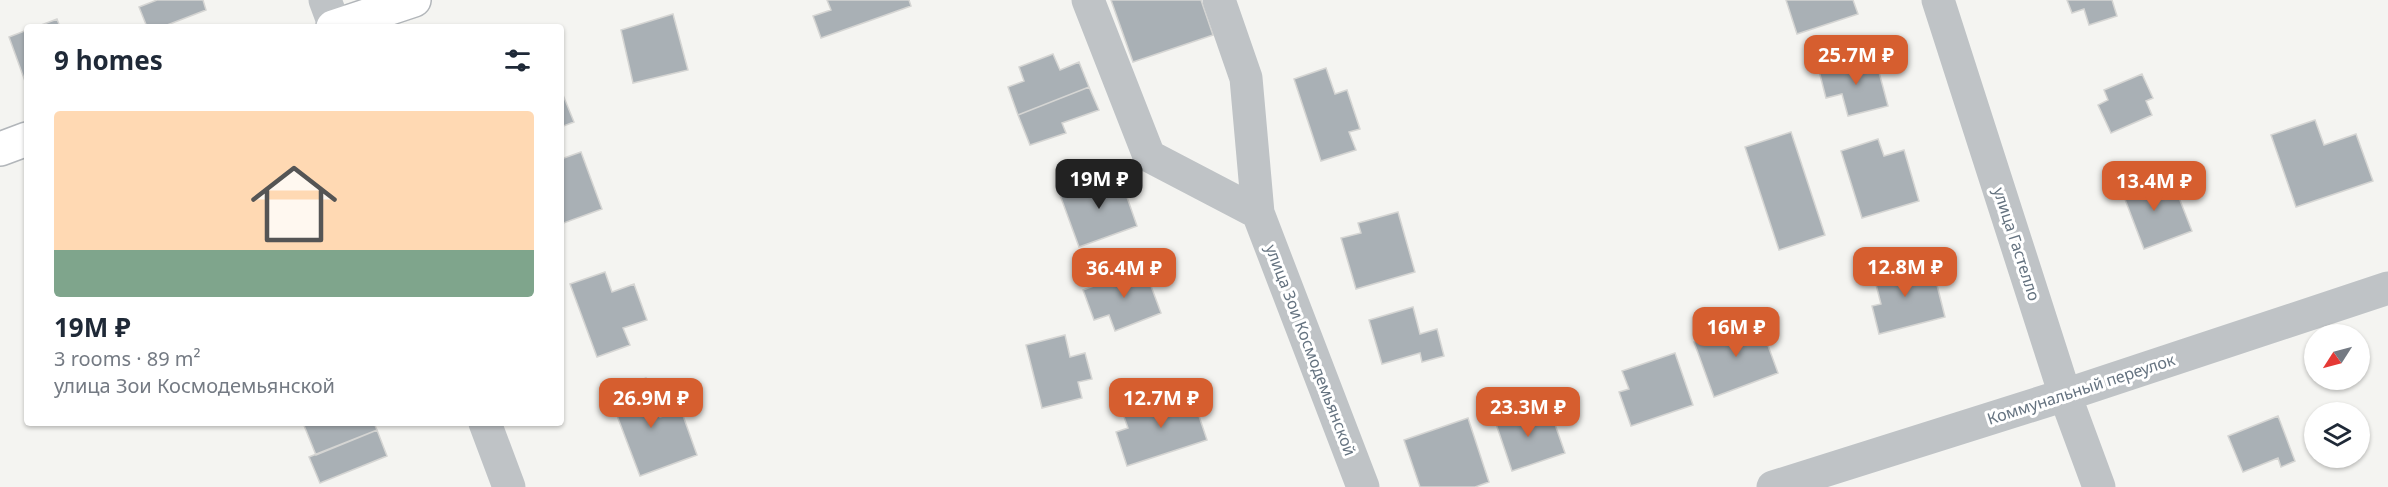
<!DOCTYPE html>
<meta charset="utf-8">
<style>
body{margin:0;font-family:"Noto Sans",sans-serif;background:#f6f6f7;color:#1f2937;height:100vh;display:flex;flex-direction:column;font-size:22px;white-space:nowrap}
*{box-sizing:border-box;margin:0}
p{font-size:20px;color:#747a83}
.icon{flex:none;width:33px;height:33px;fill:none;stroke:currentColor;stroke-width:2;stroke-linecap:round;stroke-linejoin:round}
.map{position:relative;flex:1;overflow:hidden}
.details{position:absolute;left:24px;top:24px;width:540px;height:402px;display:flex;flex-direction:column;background:#fff;border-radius:6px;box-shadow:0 2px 4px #0004}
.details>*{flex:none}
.needle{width:39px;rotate:234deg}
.buttons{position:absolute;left:2304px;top:324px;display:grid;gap:12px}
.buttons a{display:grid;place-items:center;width:66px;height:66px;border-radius:50%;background:#fff;box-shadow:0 2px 4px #0004;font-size:30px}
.price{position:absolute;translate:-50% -51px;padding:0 14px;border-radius:12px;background:#d65e2f;color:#fff;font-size:20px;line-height:39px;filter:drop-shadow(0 2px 3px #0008)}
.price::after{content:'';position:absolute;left:50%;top:36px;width:18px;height:14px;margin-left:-9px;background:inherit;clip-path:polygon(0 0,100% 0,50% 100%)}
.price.on{background:#222;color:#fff}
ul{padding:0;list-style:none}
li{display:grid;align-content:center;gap:12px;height:318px;padding:0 30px}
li+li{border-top:2px solid #e0e1e3}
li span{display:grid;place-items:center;height:186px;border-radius:6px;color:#555}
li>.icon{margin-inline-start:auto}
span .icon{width:108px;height:108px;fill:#fffc;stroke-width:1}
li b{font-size:26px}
h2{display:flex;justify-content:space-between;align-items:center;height:72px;padding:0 30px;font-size:26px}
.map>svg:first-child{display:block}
.building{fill:#a9b0b5;stroke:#d5d5d3;stroke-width:1.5}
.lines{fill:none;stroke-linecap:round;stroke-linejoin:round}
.secondary-casing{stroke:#b2b6ba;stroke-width:36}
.minor{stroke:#bfc3c6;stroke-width:33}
.secondary{stroke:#fff;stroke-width:33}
.labels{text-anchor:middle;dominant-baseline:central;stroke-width:6;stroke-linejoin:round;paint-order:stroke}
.street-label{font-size:16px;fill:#657380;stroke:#fff}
</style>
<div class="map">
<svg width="2388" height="487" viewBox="0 0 2388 487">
<rect width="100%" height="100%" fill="#f4f4f1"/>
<!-- building -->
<path class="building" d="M 157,0 L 203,0 L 206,10 L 162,27 L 147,27 L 139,7 Z
M 827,0 L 909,0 L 911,6 L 821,38 L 813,16 L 831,10 Z
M 1111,0 L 1201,0 L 1213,35 L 1133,62 Z
M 1786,0 L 1853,0 L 1858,14 L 1797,34 Z
M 2067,0 L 2112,0 L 2117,16 L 2089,25 L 2084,9 L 2072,13 Z
M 673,14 L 688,70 L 633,83 L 621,30 Z
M 57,19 L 60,27 L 36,27 Z
M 27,30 L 27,84 L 26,84 L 9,37 Z
M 1053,54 L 1060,70 L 1079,62 L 1089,87 L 1018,115 L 1008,87 L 1024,81 L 1019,67 Z
M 1875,57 L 1888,106 L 1848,116 L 1842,94 L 1826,98 L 1819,71 Z
M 1326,68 L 1335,94 L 1347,90 L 1360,129 L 1349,132 L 1356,150 L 1321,161 L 1294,79 Z
M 2142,74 L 2153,98 L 2146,101 L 2152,115 L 2111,133 L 2098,105 L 2108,100 L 2104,90 Z
M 1089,87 L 1099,110 L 1062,123 L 1066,133 L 1030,145 L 1018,115 Z
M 561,90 L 574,122 L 561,127 Z
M 2315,120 L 2324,145 L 2356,134 L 2373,181 L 2296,207 L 2271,135 Z
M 1791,132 L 1825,235 L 1779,250 L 1745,147 Z
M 1878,139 L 1884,156 L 1904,150 L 1919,201 L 1862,218 L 1841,151 Z
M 581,152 L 602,209 L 561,224 L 561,159 Z
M 2140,173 L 2148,195 L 2174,185 L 2192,231 L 2144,249 L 2118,181 Z
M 1119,174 L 1137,226 L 1079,247 L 1060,195 Z
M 1398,212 L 1415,272 L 1356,289 L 1341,238 L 1361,233 L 1358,223 Z
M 1901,261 L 1905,276 L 1933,269 L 1945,317 L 1879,334 L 1872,306 L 1881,304 L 1872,269 Z
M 1144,267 L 1161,313 L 1115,331 L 1109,315 L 1094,320 L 1083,290 Z
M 605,272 L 612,292 L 634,284 L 647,320 L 623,328 L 630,345 L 597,357 L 570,284 Z
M 1413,307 L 1420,334 L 1437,329 L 1444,356 L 1422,362 L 1420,353 L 1382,364 L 1369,320 Z
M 1758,318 L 1778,373 L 1714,397 L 1694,342 Z
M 1065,335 L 1070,357 L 1085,353 L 1092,379 L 1078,382 L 1082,398 L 1042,408 L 1026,345 Z
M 1675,353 L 1693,405 L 1631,426 L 1619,392 L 1629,389 L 1622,371 Z
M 646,378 L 660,417 L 681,410 L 697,455 L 640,476 L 608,392 Z
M 1191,392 L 1207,440 L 1127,466 L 1116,432 L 1128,428 L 1123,414 Z
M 1514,408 L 1518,421 L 1550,410 L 1565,453 L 1512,471 L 1493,415 Z
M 2278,416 L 2295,461 L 2281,467 L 2278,458 L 2243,472 L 2228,436 Z
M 1468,418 L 1489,482 L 1475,487 L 1420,487 L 1404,440 Z
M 303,423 L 374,423 L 377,430 L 316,455 Z
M 377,430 L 387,456 L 320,483 L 309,457 Z"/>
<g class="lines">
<!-- secondary casing -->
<g class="secondary-casing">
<path id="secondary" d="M 333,27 L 414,0
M 0,149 L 27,139"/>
</g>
<!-- minor -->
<path class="minor" d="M 325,0 L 335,27
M 1088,0 L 1149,156 L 1258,213
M 1219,0 L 1246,78 L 1258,213 L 1363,487
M 1938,0 L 2065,395 L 2099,487
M 485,423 L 509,487
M 1773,487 L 2065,395 L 2388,288"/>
<!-- secondary -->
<use href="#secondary" class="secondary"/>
</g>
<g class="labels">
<!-- street labels -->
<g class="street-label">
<text transform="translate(2017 244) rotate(72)">улица Гастелло</text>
<text transform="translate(1311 350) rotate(69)">улица Зои Космодемьянской</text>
<text transform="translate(2081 389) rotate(-18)">Коммунальный переулок</text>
</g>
</g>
</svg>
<div class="buttons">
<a><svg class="needle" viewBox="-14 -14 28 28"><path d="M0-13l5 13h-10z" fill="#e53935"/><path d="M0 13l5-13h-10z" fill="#747a83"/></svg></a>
<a><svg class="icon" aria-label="layers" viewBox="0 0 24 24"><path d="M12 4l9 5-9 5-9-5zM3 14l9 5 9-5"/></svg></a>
</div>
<b class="price" style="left:1856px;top:86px">25.7M ₽</b>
<b class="price on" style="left:1099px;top:210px">19M ₽</b>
<b class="price" style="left:2154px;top:212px">13.4M ₽</b>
<b class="price" style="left:1905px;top:298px">12.8M ₽</b>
<b class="price" style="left:1124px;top:299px">36.4M ₽</b>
<b class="price" style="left:1736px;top:358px">16M ₽</b>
<b class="price" style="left:651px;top:429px">26.9M ₽</b>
<b class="price" style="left:1161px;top:429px">12.7M ₽</b>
<b class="price" style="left:1528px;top:438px">23.3M ₽</b>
<section class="details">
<h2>9 homes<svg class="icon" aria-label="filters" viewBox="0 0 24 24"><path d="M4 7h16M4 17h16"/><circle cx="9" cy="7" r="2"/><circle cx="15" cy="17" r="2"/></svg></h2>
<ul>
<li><span style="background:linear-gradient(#ffd9b3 75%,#7fa58c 0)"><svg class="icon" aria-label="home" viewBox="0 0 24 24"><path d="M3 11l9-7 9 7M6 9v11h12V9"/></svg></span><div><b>19M ₽</b><p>3 rooms · 89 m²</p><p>улица Зои Космодемьянской</p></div></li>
</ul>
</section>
</div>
